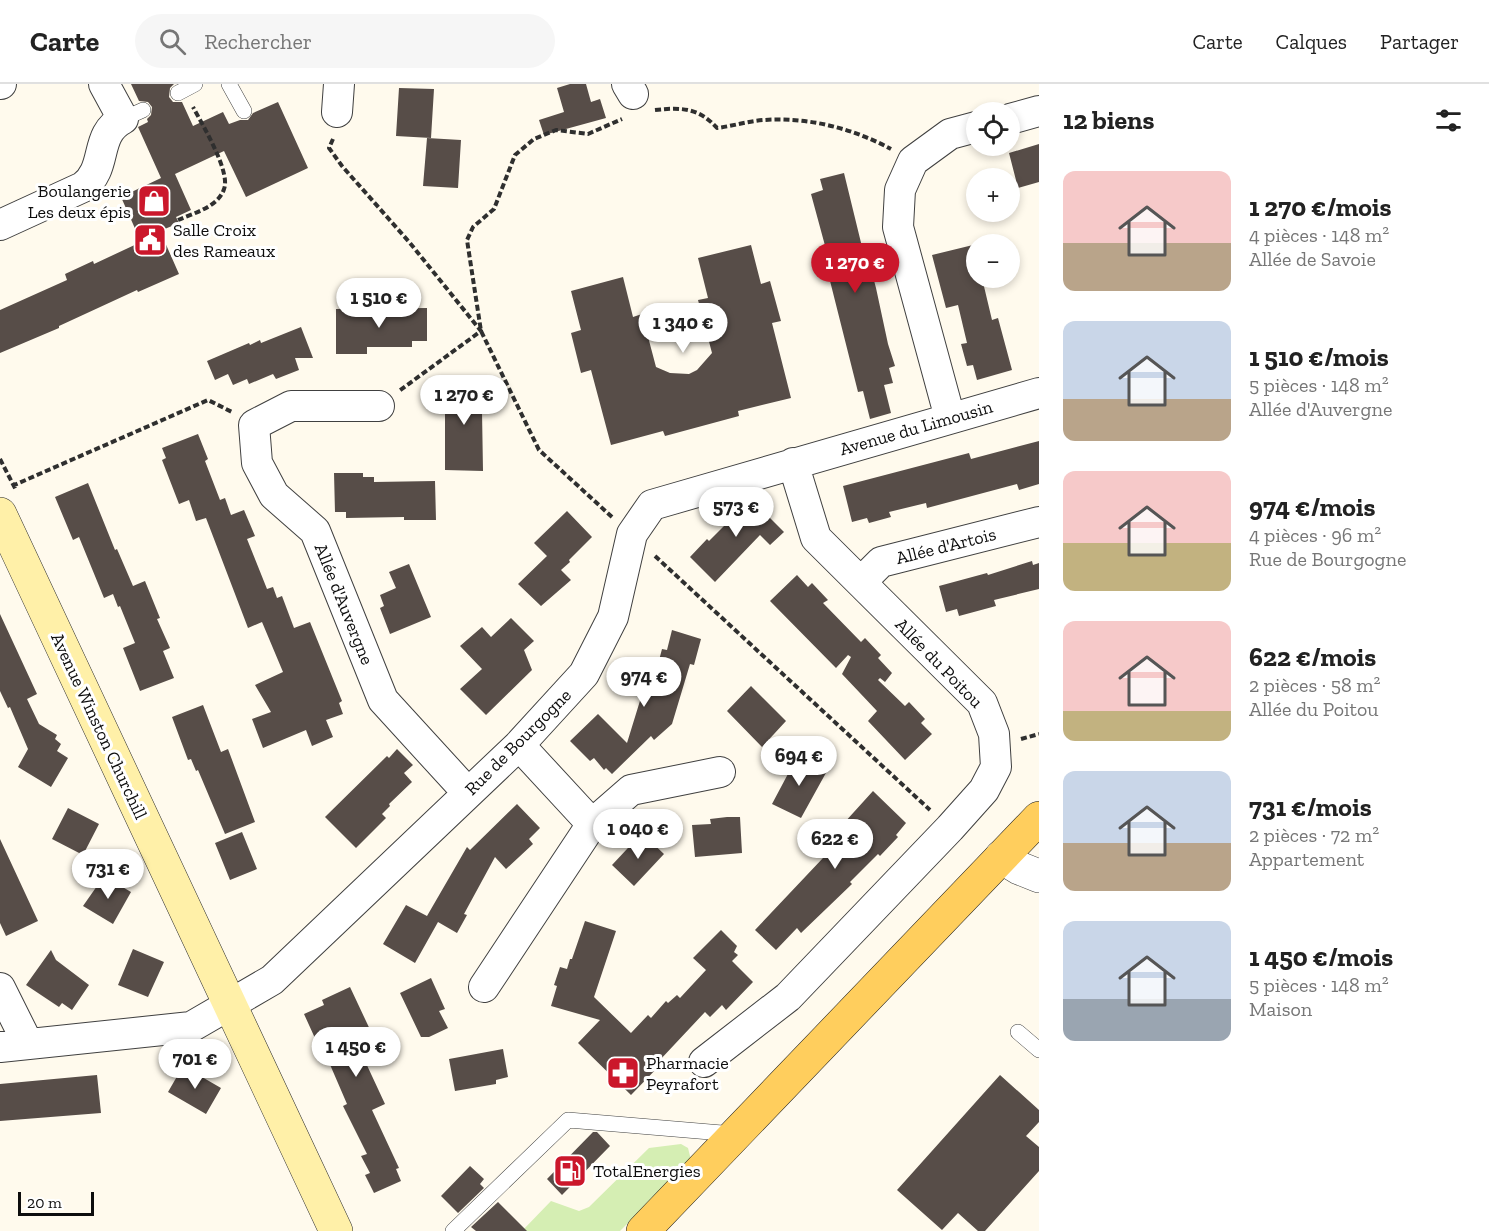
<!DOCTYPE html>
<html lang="fr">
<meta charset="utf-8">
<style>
body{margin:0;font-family:"Zilla Slab",serif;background:#f6f6f6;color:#222;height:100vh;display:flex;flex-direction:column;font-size:22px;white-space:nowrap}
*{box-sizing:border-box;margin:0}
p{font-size:20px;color:#767676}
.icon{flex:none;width:33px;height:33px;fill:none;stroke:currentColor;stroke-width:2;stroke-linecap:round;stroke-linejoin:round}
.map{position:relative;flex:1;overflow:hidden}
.panel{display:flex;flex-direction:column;background:#fff;width:450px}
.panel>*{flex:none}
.tools{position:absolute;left:966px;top:18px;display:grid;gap:12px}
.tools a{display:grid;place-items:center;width:54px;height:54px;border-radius:50%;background:#fff;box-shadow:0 3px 9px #0003;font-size:30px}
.scale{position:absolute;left:18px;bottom:15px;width:76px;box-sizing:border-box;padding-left:6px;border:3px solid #0d0d0d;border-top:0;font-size:16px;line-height:21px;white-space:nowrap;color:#0d0d0d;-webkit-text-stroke:4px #fff;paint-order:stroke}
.price{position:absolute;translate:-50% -51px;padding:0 14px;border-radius:21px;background:#fff;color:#222;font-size:20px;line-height:39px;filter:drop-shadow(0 2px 3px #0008)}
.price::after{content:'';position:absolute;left:50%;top:36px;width:18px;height:14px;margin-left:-9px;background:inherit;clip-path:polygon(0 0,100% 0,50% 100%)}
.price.current{background:#cb172b;color:#fff}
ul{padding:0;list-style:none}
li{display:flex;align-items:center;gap:18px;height:150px;padding:0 24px}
li span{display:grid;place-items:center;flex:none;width:168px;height:120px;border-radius:12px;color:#555}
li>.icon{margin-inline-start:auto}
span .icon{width:72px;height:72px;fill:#fffc;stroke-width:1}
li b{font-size:26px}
h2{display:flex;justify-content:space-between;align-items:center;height:72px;padding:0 24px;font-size:26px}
header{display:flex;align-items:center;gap:36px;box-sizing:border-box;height:84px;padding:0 30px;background:#fff;border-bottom:2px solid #e0e0e0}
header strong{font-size:28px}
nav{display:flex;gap:33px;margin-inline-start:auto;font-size:21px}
.search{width:420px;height:54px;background:#f6f6f6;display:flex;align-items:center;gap:15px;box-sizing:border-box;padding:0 21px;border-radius:33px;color:#767676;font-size:22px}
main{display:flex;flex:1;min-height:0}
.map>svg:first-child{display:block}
.green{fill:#d5eeb3}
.building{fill:#574d48}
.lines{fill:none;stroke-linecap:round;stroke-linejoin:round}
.service-casing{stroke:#404040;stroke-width:16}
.minor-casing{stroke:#404040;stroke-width:32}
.tertiary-casing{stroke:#404040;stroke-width:34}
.secondary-casing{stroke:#2f2f2f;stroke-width:34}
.primary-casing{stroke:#1e1e1e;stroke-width:34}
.path{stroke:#2f2f2f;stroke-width:4;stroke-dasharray:6 3;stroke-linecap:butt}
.service{stroke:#fff;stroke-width:15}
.minor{stroke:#fff;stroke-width:30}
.tertiary{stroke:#fff;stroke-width:33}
.secondary{stroke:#fff0a8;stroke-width:33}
.primary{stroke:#ffce5d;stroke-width:33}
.labels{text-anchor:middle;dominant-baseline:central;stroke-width:6;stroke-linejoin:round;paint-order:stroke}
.poi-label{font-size:18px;fill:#0d0d0d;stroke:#fff;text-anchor:start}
.street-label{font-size:18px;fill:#0d0d0d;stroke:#fff}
</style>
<header>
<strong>Carte</strong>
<div class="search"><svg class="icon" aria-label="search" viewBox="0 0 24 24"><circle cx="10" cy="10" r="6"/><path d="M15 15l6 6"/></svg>Rechercher</div>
<nav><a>Carte</a><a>Calques</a><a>Partager</a></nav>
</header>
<main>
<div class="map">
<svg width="1039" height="1147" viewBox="0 0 1039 1147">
<rect width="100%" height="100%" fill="#fffaed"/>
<!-- green -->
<path class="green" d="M 681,1060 L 688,1064 L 691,1076 L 620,1147 L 522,1147 L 551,1117 L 579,1127 L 589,1123 L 649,1064 Z"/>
<!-- building -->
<path class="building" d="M 131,0 L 174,0 L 170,4 L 169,13 L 173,18 L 182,18 L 193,42 L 223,28 L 229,40 L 240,36 L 248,36 L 253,29 L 278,18 L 308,84 L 246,113 L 224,67 L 175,90 L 191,126 L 176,133 L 179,139 L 160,147 L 179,190 L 138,208 L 137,206 L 59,242 L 59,244 L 0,269 L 0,226 L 67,196 L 65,190 L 93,177 L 94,180 L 141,158 L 121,113 L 161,94 L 138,43 L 148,38 L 147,35 L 151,31 L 152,23 L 148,18 L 139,17 Z
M 570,0 L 586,0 L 591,18 L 600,15 L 606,34 L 544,51 L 539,36 L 564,28 L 557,4 Z
M 399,4 L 434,5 L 431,54 L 396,52 Z
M 427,54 L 461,56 L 458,104 L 423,102 Z
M 1039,60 L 1039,98 L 1018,104 L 1009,69 Z
M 844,89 L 864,171 L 867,170 L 876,204 L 888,260 L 895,282 L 889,284 L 893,299 L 884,301 L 891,329 L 870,335 L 863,307 L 858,308 L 826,181 L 830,180 L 811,110 L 823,106 L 820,95 Z
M 751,161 L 761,200 L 770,197 L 781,237 L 772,239 L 791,314 L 738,327 L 739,332 L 665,352 L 663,347 L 611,361 L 591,286 L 581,289 L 571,249 L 581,246 L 571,207 L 623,193 L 633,233 L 642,230 L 656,283 L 670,289 L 689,290 L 697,286 L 712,269 L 698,216 L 708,214 L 698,174 Z
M 973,161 L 976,173 L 976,194 L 982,194 L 992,236 L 998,234 L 1012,286 L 977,296 L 973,281 L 967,282 L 961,260 L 967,259 L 958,221 L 946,224 L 932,171 Z
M 427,224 L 427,257 L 412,257 L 412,263 L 367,263 L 367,270 L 336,270 L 336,225 Z
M 301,243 L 313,274 L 295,274 L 299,286 L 276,295 L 273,290 L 249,300 L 247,295 L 233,301 L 228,290 L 215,296 L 207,277 L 249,259 L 250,261 L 260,256 L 261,259 Z
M 484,297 L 485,327 L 482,327 L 483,387 L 445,386 L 445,298 Z
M 198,350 L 208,375 L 205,377 L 220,416 L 225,414 L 231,431 L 244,426 L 255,452 L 247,455 L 267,505 L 273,503 L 277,514 L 282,512 L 294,544 L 310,538 L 342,617 L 339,619 L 343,630 L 326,636 L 333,653 L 312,662 L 306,646 L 263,664 L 252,635 L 271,628 L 255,601 L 283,588 L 262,538 L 248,544 L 206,434 L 196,437 L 189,416 L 179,420 L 162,376 L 166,374 L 162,364 Z
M 1039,357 L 1039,400 L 1019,406 L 1017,400 L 927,424 L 926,419 L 889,428 L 891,433 L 869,439 L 867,434 L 852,438 L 843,402 L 969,369 L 971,375 Z
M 334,389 L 363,389 L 363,393 L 374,393 L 374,398 L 435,397 L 436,436 L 404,436 L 404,433 L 346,434 L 346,428 L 335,428 Z
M 88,399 L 115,466 L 117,465 L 133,502 L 145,497 L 160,534 L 157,535 L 170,564 L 163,567 L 174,594 L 140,607 L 123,564 L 135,559 L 120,522 L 118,523 L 113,510 L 104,514 L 79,453 L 73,456 L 55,413 Z
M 747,411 L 784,448 L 770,461 L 760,451 L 715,498 L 690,473 L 707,455 L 709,457 L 737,429 L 746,437 L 729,420 L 733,415 Z
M 567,427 L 592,453 L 569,476 L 570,478 L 561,486 L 571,496 L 541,522 L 518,500 L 547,472 L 534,459 Z
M 1032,477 L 1033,481 L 1039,479 L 1039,505 L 994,516 L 996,522 L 959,532 L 957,525 L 946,528 L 939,502 L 987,489 L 988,491 Z
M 409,480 L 431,533 L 390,550 L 380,524 L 384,522 L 380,511 L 396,504 L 389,488 Z
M 797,491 L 808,503 L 812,499 L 828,516 L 823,519 L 861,558 L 865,554 L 881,571 L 878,574 L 892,589 L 885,598 L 880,594 L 878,596 L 905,622 L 909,618 L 925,635 L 921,639 L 932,650 L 905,676 L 868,637 L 877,627 L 842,590 L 851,573 L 848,571 L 836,584 L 770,517 Z
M 0,530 L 37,610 L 27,615 L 39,640 L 57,651 L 55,655 L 61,660 L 57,667 L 68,674 L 51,703 L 18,683 L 28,665 L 10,623 L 8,624 L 0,607 Z
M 511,534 L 534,557 L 524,566 L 532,586 L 486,631 L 460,605 L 482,585 L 460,562 L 482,543 L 491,553 Z
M 672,546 L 701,555 L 694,581 L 690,580 L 672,640 L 654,656 L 651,652 L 612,690 L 606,684 L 604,686 L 594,674 L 590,677 L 570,657 L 598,630 L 627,659 L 651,581 L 657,584 L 662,565 L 667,566 Z
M 751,602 L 786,637 L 762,663 L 727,627 Z
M 203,621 L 221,668 L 228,665 L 255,738 L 225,750 L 198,686 L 196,687 L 191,675 L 188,676 L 172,633 Z
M 397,665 L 413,681 L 404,689 L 412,698 L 389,720 L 390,722 L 382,730 L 386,734 L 356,764 L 325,733 L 387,672 L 389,674 Z
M 798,671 L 827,687 L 801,734 L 772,720 Z
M 873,707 L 906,739 L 896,751 L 898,753 L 880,772 L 878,770 L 850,798 L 852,800 L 801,849 L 797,844 L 776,866 L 755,846 L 840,756 L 834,750 Z
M 517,720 L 540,744 L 529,755 L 533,760 L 506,785 L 495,773 L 464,830 L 467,831 L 457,849 L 438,838 L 415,879 L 383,860 L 406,821 L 427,832 L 467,763 L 470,766 Z
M 68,724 L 99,740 L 83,771 L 52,755 Z
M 727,733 L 740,733 L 742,769 L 695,773 L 692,741 L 711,740 L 710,735 Z
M 242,748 L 257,785 L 230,796 L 215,759 Z
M 642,749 L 664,770 L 634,802 L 612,781 Z
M 0,755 L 38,837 L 6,852 L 0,839 Z
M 104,792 L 131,808 L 113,840 L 83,822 Z
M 585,837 L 616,847 L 594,913 L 631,949 L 648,931 L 651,934 L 666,917 L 668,919 L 677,911 L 680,914 L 706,886 L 693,874 L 721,846 L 737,862 L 734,868 L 738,871 L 732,877 L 753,898 L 726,926 L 722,921 L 710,933 L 705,928 L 659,977 L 662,979 L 631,1011 L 578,959 L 600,936 L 551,922 L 557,902 L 554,901 L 560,883 L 567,885 L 570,875 L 572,875 Z
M 133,865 L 164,878 L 148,913 L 118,901 Z
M 51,866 L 56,876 L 89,901 L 72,926 L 62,919 L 59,923 L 26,901 Z
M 431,894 L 445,925 L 439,927 L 448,944 L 429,953 L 421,953 L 400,909 Z
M 350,903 L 381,969 L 365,977 L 385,1020 L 372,1026 L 399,1084 L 396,1085 L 401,1097 L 374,1109 L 365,1091 L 370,1089 L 361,1072 L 367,1070 L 343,1022 L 347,1020 L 322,962 L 319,963 L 304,930 L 324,921 L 322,916 Z
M 503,965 L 508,993 L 496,996 L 496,1000 L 455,1007 L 449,975 Z
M 183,982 L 221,1004 L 206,1030 L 168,1008 Z
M 97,991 L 101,1029 L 0,1037 L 0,1000 Z
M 1000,991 L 1039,1026 L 1039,1038 L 1026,1052 L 1039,1063 L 1039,1087 L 985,1147 L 978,1147 L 958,1129 L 942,1146 L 897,1106 Z
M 593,1048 L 597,1048 L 610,1062 L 562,1111 L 547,1095 Z
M 470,1082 L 484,1095 L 480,1100 L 484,1104 L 458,1129 L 441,1112 Z
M 498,1118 L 527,1147 L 476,1147 L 471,1143 Z"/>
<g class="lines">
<!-- service casing -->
<g class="service-casing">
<path id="service" d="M 229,0 L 244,27
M 178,9 L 195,0
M 123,35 L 143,26
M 1018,948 L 1039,966
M 453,1147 L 568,1036 L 734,1050"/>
</g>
<!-- minor casing -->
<g class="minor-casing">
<path id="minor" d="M 0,0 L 1,0
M 627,0 L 633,10
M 337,28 L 339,0
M 1010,35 L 1039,27
M 0,141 L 83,103 C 109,83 93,51 123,35 L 104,0
M 379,322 L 291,322 L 254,341 L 257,379 L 274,411 L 315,447 L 383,616 L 468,709
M 950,334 L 898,143 L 900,106 L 913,77 L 950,50 L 976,43
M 861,498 L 881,478 L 1039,438
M 519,661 L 592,740
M 484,903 L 592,740 L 631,706 L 720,688
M 0,904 L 28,960
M 0,963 L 191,943 L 272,896 L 519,661 L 584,590 L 613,533 L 632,450 L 652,421 L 1039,309
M 704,978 L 788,913 L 950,744 L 984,706 L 996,683 L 994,650 L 982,619 L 816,454 L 793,379"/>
</g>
<!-- tertiary casing -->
<g class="tertiary-casing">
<path id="tertiary" d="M 1001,773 L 1019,784 L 1039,792"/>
</g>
<!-- secondary casing -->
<g class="secondary-casing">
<path id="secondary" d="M 0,430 L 336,1147"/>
</g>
<!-- primary casing -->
<g class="primary-casing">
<path id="primary" d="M 643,1147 L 1039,734"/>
</g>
<!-- path -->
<path class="path" d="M 655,26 C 682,23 699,24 717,44 C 733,42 748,37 764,36 C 808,33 852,44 891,65
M 333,55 L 329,64 L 342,82 L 410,159 L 481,247 L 399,307
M 178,136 C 194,129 218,123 224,105 C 231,88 202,40 193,23
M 0,375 L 16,406
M 12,402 L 208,316 L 232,328
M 612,433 L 539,366 L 481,247 L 467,156 L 473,143 L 494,125 L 515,71 L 534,55 L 556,46 L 588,50 L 622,35
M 655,472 L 930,726
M 1021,655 L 1039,650"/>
<!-- service -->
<use href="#service" class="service"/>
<!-- minor -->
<use href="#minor" class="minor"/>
<!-- tertiary -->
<use href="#tertiary" class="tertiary"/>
<!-- secondary -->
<use href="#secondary" class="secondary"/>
<!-- primary -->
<use href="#primary" class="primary"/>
</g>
<!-- icons -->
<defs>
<g id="shop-square" transform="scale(1.725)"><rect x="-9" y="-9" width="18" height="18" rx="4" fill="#cb172b" stroke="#fff"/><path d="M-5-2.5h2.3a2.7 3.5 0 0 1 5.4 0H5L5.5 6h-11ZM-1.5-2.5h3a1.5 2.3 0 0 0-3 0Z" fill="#fff"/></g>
<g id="civic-square" transform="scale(1.725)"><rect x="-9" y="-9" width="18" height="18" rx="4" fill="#cb172b" stroke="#fff"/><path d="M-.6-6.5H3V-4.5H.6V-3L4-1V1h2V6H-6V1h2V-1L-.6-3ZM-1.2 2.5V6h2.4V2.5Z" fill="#fff"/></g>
<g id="pharmacy-square" transform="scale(1.725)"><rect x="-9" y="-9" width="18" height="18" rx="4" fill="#cb172b" stroke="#fff"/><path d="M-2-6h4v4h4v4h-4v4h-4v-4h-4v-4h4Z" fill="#fff"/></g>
<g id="fuel-square" transform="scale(1.725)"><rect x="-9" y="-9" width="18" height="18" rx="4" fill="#cb172b" stroke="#fff"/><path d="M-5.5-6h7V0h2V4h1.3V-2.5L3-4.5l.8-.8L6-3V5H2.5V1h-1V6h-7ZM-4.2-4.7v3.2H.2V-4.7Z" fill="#fff"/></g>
</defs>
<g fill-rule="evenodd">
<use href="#shop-square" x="154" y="117"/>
<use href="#civic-square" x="150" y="156"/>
<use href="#pharmacy-square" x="623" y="989"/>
<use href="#fuel-square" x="570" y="1087"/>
</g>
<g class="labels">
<!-- poi labels -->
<g class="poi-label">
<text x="131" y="107" text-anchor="end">Boulangerie<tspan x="131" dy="21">Les deux épis</tspan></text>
<text x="173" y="146">Salle Croix<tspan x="173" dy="21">des Rameaux</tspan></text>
<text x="646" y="979">Pharmacie<tspan x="646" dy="21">Peyrafort</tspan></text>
<text x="593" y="1087">TotalEnergies</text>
</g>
<!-- street labels -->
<g class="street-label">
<text transform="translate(916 344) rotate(-16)">Avenue du Limousin</text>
<text transform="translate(946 462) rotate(-14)">Allée d'Artois</text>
<text transform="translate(344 520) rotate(68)">Allée d'Auvergne</text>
<text transform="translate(939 579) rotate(46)">Allée du Poitou</text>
<text transform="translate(99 642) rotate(65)">Avenue Winston Churchill</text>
<text transform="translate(518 658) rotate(-45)">Rue de Bourgogne</text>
</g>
</g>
</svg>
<div class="tools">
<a><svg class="icon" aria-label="locate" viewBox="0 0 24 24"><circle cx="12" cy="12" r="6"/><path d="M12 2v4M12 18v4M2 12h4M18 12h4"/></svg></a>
<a>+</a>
<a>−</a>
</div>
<div class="scale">20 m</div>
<b class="price current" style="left:855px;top:210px">1 270 €</b>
<b class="price" style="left:379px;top:245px">1 510 €</b>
<b class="price" style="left:683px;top:270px">1 340 €</b>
<b class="price" style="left:464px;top:342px">1 270 €</b>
<b class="price" style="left:736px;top:454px">573 €</b>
<b class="price" style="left:644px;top:624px">974 €</b>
<b class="price" style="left:799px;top:703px">694 €</b>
<b class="price" style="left:638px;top:776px">1 040 €</b>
<b class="price" style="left:835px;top:786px">622 €</b>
<b class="price" style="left:108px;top:816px">731 €</b>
<b class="price" style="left:356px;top:994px">1 450 €</b>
<b class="price" style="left:195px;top:1006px">701 €</b>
</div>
<section class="panel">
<h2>12 biens<svg class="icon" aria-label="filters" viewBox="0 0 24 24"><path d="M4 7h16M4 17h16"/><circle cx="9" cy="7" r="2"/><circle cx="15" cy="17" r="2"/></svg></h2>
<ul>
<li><span style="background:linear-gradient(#f6c9c9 60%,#b9a48a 0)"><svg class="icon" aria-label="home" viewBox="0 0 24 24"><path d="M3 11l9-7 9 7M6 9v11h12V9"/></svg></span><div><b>1 270 €/mois</b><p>4 pièces · 148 m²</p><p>Allée de Savoie</p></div></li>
<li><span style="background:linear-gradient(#c9d6e8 65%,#b9a48a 0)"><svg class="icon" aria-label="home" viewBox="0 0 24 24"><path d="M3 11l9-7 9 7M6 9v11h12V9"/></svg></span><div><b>1 510 €/mois</b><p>5 pièces · 148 m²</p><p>Allée d'Auvergne</p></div></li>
<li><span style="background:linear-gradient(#f6c9c9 60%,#c2b280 0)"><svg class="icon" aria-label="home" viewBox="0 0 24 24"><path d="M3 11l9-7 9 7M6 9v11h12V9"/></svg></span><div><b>974 €/mois</b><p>4 pièces · 96 m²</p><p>Rue de Bourgogne</p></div></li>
<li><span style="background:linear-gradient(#f6c9c9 75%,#c2b280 0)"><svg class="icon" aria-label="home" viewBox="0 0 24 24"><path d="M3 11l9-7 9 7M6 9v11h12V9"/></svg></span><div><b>622 €/mois</b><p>2 pièces · 58 m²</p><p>Allée du Poitou</p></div></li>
<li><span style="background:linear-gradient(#c9d6e8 60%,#b9a48a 0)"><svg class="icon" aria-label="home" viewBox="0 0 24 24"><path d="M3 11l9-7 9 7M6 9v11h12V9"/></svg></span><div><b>731 €/mois</b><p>2 pièces · 72 m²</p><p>Appartement</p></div></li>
<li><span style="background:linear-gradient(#c9d6e8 65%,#9aa5b1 0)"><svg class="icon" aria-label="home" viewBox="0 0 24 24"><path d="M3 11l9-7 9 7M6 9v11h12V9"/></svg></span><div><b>1 450 €/mois</b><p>5 pièces · 148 m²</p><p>Maison</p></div></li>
</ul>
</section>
</main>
